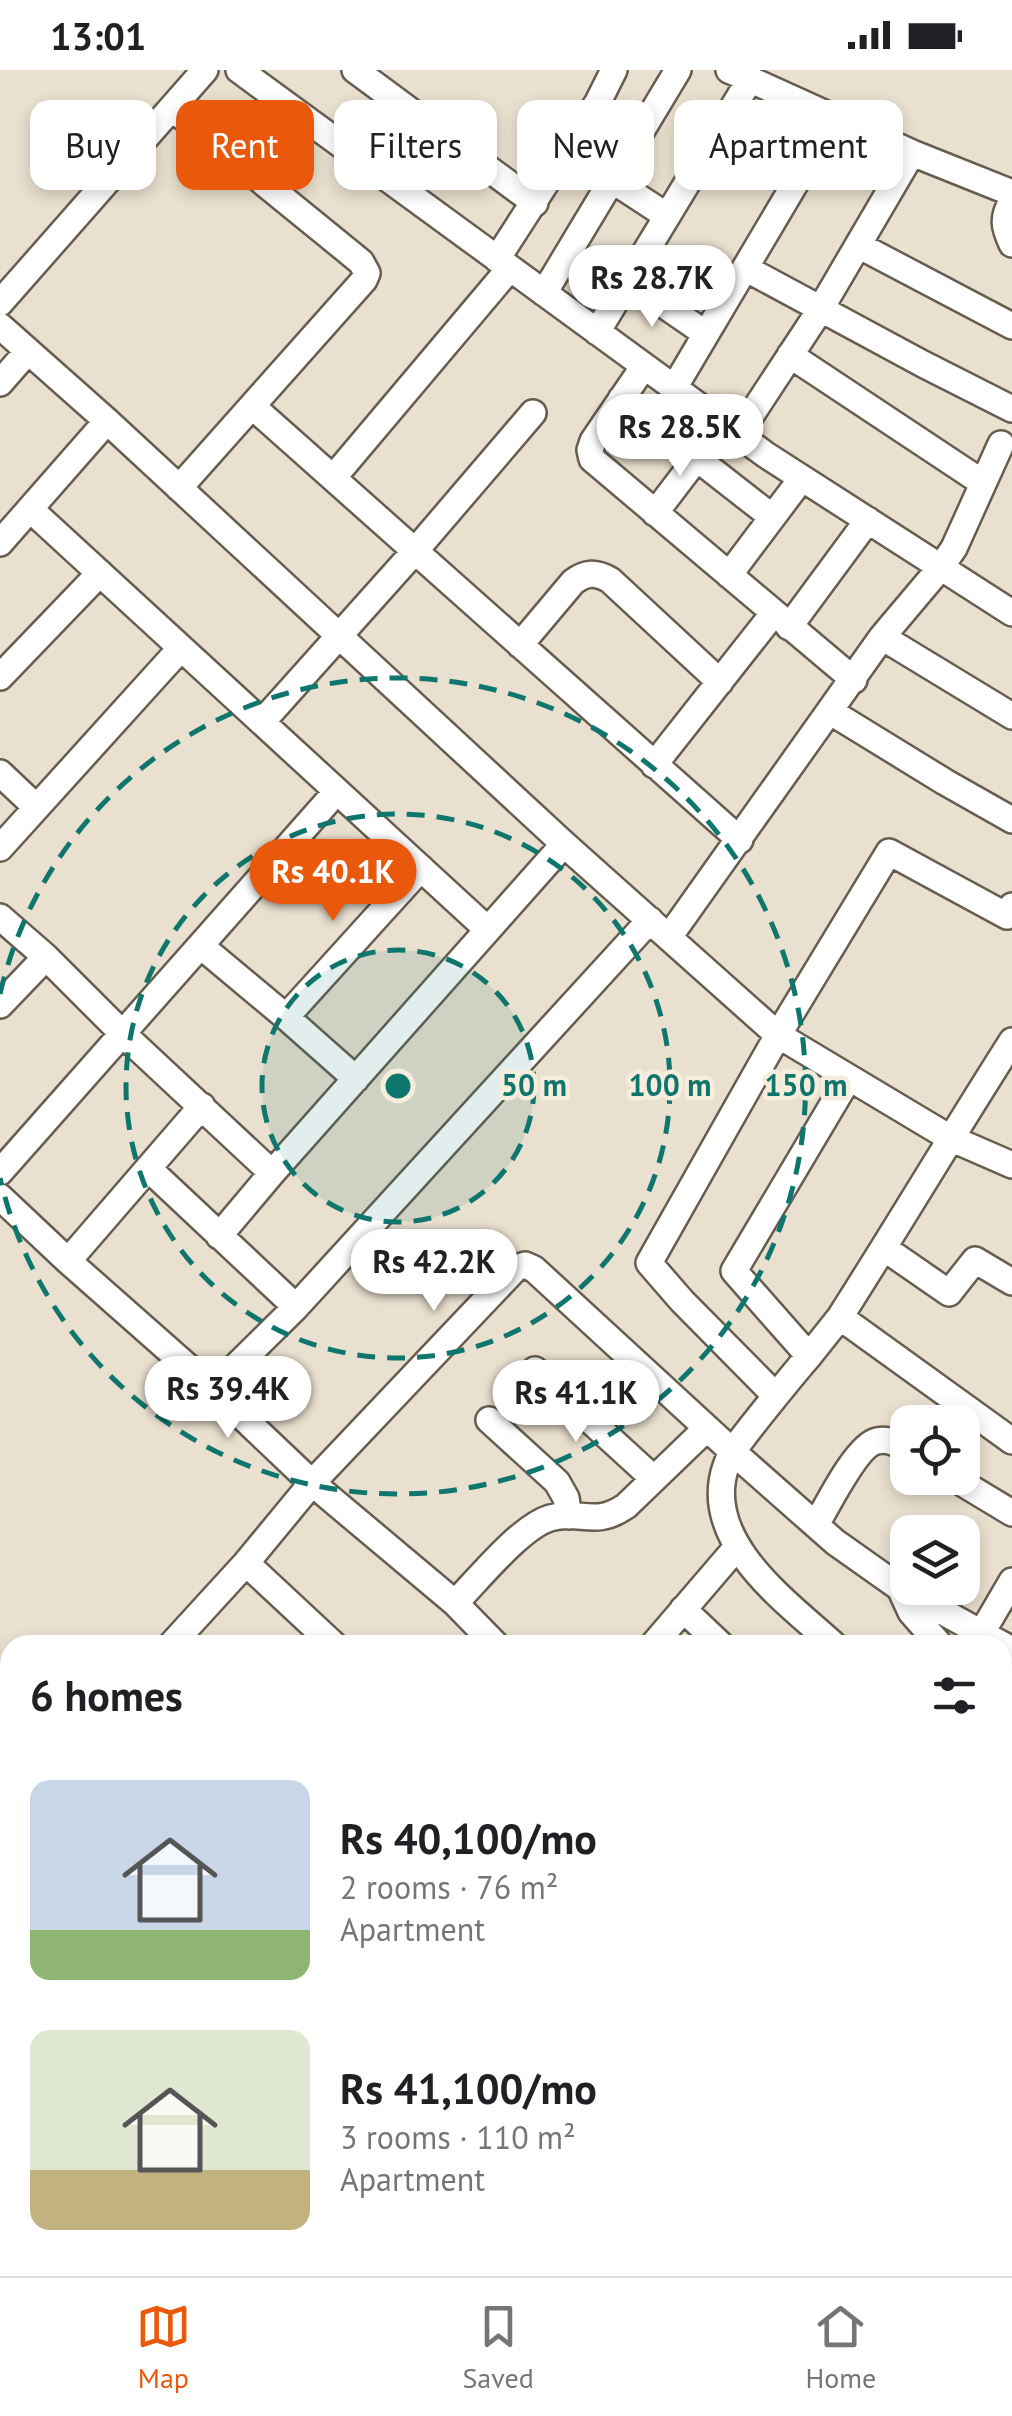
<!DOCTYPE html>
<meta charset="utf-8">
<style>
body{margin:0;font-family:"PT Sans",sans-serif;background:#f6f6f6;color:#202124;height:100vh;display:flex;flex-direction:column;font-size:38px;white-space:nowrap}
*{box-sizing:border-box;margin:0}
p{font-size:32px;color:#757577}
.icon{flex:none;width:55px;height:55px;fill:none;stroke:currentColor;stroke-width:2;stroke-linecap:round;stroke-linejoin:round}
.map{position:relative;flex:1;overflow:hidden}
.sheet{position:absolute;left:0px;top:1565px;width:1012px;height:642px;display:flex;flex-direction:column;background:#fff;border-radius:30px 30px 0 0;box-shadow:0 5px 15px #0003}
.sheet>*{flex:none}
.top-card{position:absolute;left:30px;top:30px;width:952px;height:90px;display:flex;gap:20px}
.buttons{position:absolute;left:890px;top:1335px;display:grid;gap:20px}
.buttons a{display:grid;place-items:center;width:90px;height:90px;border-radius:20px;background:#fff;box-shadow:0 5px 15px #0003;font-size:50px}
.price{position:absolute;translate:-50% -85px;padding:0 22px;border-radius:35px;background:#fff;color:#222;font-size:32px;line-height:65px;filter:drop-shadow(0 2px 5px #0008)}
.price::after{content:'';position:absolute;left:50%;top:60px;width:30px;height:22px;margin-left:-15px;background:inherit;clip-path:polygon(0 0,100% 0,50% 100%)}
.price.current{background:#ea580c;color:#fff}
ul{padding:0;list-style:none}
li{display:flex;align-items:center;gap:30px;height:250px;padding:0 30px}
li span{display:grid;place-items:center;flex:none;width:280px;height:200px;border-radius:20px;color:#555}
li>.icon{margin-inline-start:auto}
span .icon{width:120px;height:120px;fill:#fffc;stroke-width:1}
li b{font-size:42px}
h2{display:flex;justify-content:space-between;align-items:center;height:120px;padding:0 30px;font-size:42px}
.pill{padding:0 35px;border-radius:20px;background:#fff;box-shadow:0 5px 15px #0003;font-size:35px;line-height:90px}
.pill.current{background:#ea580c;color:#fff}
.status{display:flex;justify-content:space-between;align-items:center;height:70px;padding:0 50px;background:#fff;direction:ltr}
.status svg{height:28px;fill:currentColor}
.tabs{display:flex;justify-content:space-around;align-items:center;height:140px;border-top:2px solid #e0e0e0;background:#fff;font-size:28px;color:#757577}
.tabs a{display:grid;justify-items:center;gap:5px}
.tabs .current{color:#ea580c}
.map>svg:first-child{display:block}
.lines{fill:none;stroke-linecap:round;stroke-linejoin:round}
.minor-casing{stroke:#665d4f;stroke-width:30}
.minor{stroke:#fff;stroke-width:25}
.ring{fill:none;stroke:#0f766e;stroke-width:5;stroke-dasharray:18 12}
.centre{fill:#0f766e;stroke:#f7eddc;stroke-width:5}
.ring-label{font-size:30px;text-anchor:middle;font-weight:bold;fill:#0f766e;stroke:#f7eddc;stroke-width:9;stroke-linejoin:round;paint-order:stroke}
</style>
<div class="status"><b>13:01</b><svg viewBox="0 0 49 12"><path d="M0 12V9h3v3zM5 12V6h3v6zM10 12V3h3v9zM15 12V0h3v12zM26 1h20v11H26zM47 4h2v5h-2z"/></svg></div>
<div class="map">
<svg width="1012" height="2206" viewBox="0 0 1012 2206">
<rect width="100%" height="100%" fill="#eae0cf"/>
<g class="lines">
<!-- minor casing -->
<g class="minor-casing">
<path id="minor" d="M 239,0 L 766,385 L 1012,543
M 355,0 L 535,133
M 729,0 L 912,83 L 1012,123
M 172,38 L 361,192 L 367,203 L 364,210 L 179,418
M 612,110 L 667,146
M 1012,131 C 1002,148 1004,157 1012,174
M 858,175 L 1012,256
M 497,189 L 598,32 L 614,0
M 745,198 L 923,294 L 1012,339
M 628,210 L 706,264
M 544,223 L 678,0
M 0,233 L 205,0
M 0,256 L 107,351 L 564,774 L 778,965 L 950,1068 L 1012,1095
M 597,262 L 749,11
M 790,285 L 983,413
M 644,296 L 593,371 L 590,380 L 592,389 L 854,610
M 0,313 L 28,281
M 674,318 L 834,48
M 621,329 L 772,447
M 252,336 L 740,770
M 738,365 L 820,240 L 912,83
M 333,408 L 510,198
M 30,439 L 487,859
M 655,443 L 723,354
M 0,473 L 107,351
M 729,505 L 802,408
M 789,557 L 868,450
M 882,567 L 1012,646
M 520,575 L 573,512 C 586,502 596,502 610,510 L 720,612
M 0,607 L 100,503
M 831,642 L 945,712 L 1012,750
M 262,652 L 415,481 L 533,343
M 654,695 L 773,544
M 0,703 L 36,737
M 0,778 L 181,578
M 0,847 L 46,887 L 123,964 L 272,1103
M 669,867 L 882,567 L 941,497 L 954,478 L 1001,374
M 201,876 L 286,947 L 356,1009
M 0,935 L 46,887
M 286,947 L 421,798
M 1012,971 C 954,1062 898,1156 840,1247 L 1012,1371
M 149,1099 L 296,1237
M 0,1102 L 337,721
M 0,1127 L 68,1191 L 213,1319 L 312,1413 L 455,1533 L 496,1575
M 219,1166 L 272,1103 L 564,774
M 884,1178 L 949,1223 L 975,1190 L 1012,1212
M 68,1191 L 202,1036
M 840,1247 L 809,1286 L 734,1201 L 848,1009
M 809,1286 C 789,1309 770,1333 751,1357 C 742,1369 731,1381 726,1396 C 700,1471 787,1532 834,1575
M 535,1300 L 654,1409
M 213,1319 L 296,1237 L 650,850
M 775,1325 L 682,1231 L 649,1193 L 778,965 L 889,782 L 1007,846 L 1012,836
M 489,1350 L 557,1412 L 566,1428 L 569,1446
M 954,1408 L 1012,1443
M 816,1455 C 827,1436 857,1375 877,1371 C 889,1368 898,1374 908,1380
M 246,1493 L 334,1575
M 900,1518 L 911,1542 L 940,1575
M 455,1533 C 477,1511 520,1457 550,1448 C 581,1439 594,1458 626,1436 L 707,1358
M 683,1539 L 721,1575
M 981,1564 L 1012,1511
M 171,1575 L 246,1493 L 312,1413 L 516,1198 L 525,1195 L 534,1199 L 733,1382 L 835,1472 L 900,1518 L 1012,1580
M 653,1575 L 737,1477
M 1002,1633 L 1012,1641
M 0,1672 L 10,1683
M 1002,1723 L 1012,1729
M 0,1753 L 10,1744
M 0,1775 L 10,1784
M 1002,1862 L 1012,1868
M 0,1882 L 10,1892
M 1002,1945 L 1012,1951
M 0,1985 L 10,1994
M 1002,2042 L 1012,2030
M 0,2077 L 10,2086
M 0,2174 L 10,2183
M 27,2198 L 36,2206
M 229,2198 L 240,2206
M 336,2198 L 345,2206
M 538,2198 L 547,2206
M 754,2198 L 766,2206
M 983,2198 L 990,2206
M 93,2206 L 101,2198
M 407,2206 L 415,2198
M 686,2206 L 692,2198"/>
</g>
<!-- minor -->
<use href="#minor" class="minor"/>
</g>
<!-- distance rings -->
<circle cx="398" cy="1016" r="136" fill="#0f766e" fill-opacity=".12"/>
<g class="ring">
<circle cx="398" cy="1016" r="136"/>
<circle cx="398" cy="1016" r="272"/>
<path d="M0 924A408 408 0 1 1 0 1108"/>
</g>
<circle cx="398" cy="1016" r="15" class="centre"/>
<g class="ring-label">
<text x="534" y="1026">50 m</text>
<text x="670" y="1026">100 m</text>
<text x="806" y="1026">150 m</text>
</g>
</svg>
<div class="buttons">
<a><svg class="icon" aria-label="locate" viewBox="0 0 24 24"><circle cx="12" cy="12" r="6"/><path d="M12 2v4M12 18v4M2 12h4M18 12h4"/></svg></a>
<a><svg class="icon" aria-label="layers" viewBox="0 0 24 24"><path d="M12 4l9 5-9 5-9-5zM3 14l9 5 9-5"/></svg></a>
</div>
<b class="price" style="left:652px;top:260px">Rs 28.7K</b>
<b class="price" style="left:680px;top:409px">Rs 28.5K</b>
<b class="price current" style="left:333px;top:854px">Rs 40.1K</b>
<b class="price" style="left:434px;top:1244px">Rs 42.2K</b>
<b class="price" style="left:228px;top:1371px">Rs 39.4K</b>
<b class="price" style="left:576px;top:1375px">Rs 41.1K</b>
<div class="top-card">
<a class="pill">Buy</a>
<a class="pill current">Rent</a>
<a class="pill">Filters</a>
<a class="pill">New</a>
<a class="pill">Apartment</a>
</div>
<section class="sheet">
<h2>6 homes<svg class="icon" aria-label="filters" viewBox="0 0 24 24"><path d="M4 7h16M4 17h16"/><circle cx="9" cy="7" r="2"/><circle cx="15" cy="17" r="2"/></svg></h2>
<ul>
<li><span style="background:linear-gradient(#c9d6e8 75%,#8fb573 0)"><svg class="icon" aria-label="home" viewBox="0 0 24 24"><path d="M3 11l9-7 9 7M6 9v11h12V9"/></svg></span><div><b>Rs 40,100/mo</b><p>2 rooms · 76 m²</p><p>Apartment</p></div></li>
<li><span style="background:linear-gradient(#dfe7d0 70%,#c2b280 0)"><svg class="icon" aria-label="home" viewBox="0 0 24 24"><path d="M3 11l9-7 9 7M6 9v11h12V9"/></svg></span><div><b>Rs 41,100/mo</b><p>3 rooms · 110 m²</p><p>Apartment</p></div></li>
</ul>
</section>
</div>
<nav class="tabs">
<a class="current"><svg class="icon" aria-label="map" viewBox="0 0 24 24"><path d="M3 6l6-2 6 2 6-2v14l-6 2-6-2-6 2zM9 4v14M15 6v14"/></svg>Map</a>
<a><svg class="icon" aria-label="saved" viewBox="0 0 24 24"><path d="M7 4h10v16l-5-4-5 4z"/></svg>Saved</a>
<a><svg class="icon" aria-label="home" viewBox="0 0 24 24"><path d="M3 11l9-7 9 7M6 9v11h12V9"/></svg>Home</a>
</nav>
